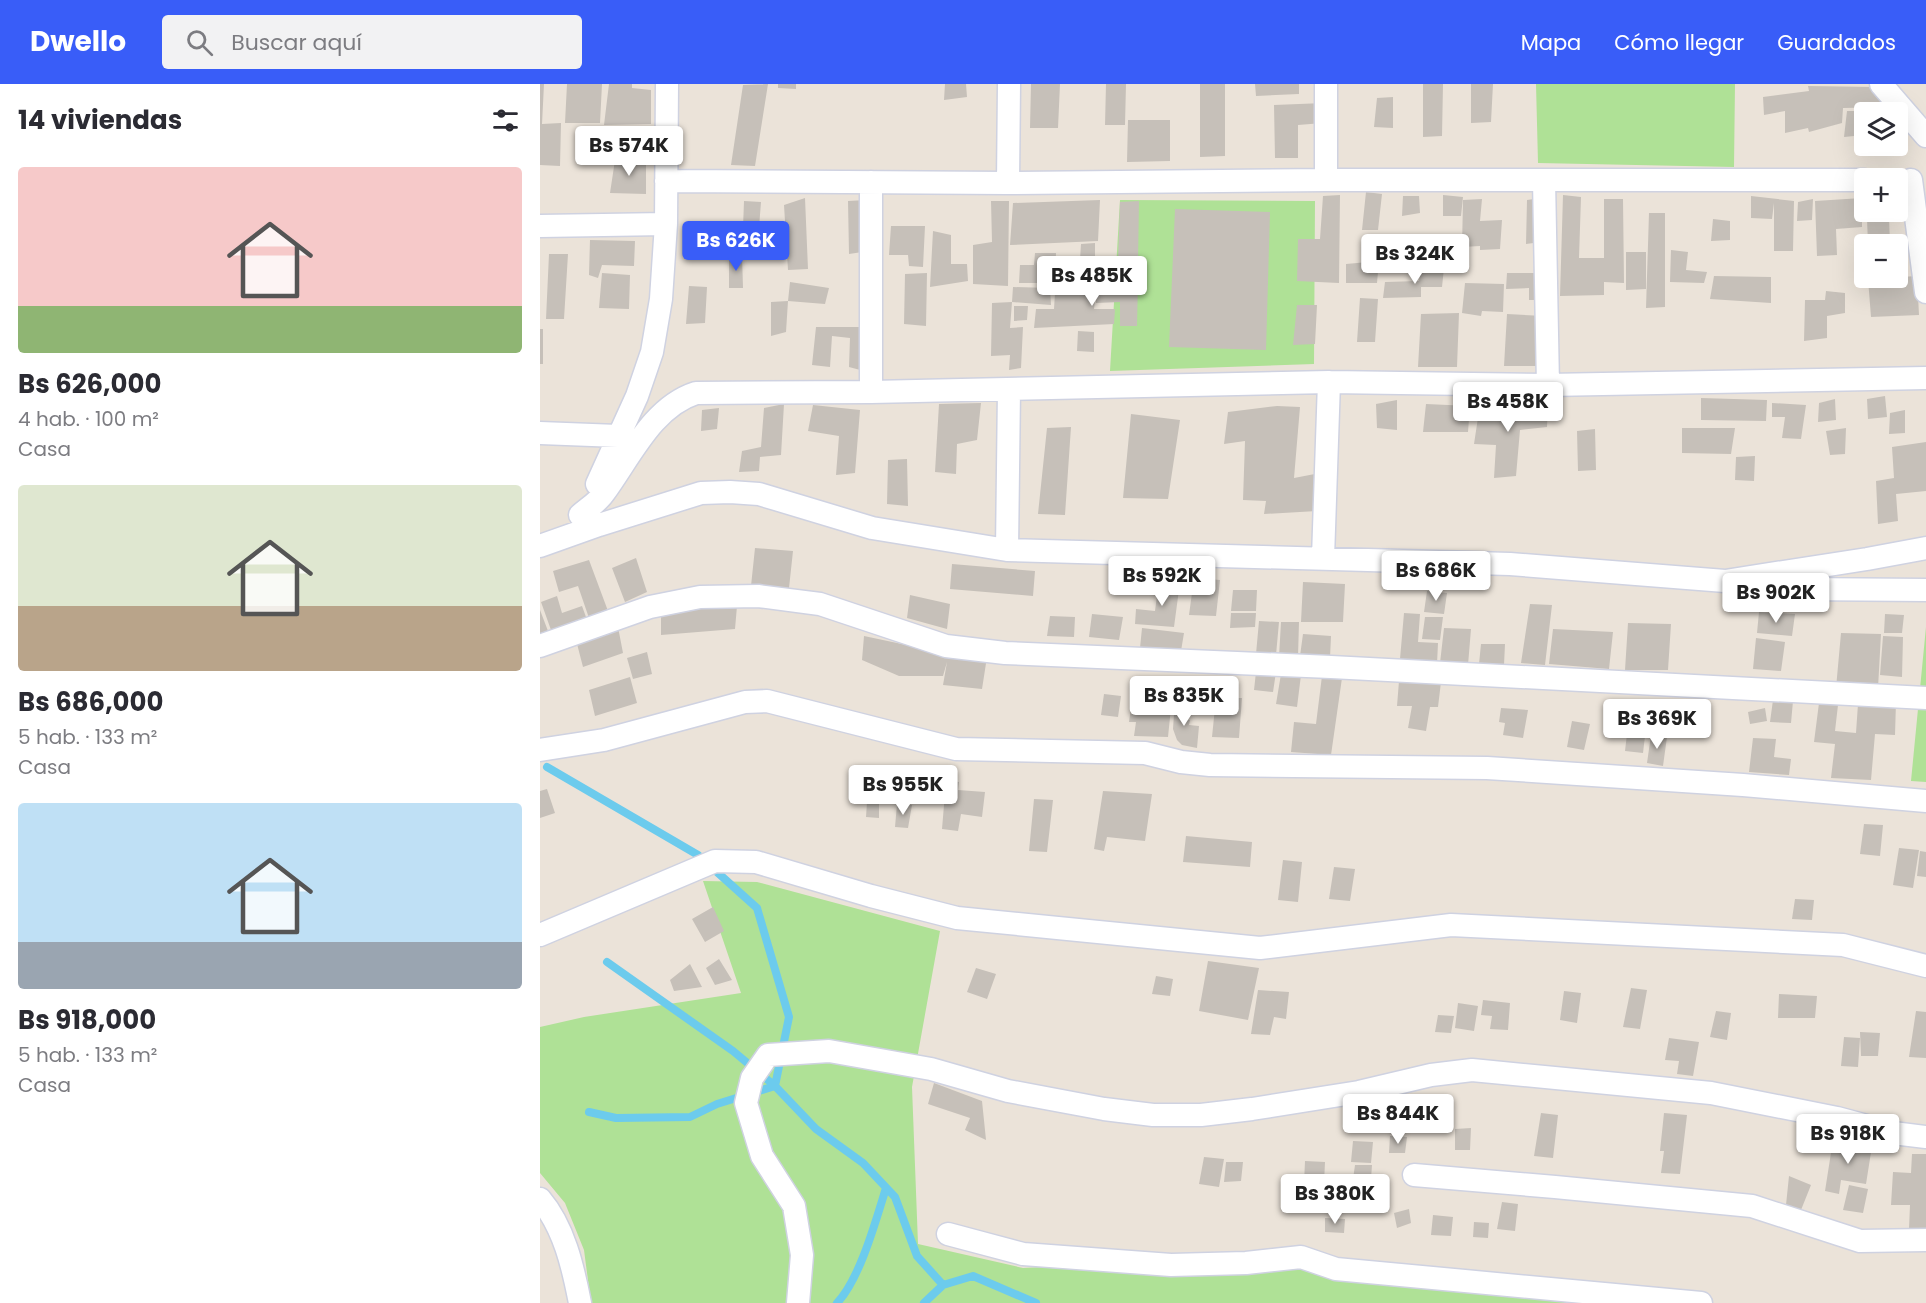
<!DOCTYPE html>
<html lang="es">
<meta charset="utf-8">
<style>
body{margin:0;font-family:Poppins,sans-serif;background:#f2f2f3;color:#2b2b33;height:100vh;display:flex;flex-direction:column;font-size:22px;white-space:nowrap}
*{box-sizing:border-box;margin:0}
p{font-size:20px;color:#7c7c81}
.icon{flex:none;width:33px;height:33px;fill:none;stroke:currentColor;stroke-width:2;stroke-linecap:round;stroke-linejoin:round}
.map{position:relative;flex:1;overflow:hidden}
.drawer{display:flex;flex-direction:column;background:#fff;width:540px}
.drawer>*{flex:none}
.tools{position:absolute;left:1314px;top:18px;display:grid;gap:12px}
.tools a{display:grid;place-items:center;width:54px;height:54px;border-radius:6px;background:#fff;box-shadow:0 6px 24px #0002;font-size:30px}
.price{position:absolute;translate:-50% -51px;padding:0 14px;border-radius:6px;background:#fff;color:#222;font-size:20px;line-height:39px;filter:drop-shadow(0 2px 3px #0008)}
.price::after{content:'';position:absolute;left:50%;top:36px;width:18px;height:14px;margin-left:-9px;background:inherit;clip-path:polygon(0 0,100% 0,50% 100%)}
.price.active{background:#395df8;color:#fff}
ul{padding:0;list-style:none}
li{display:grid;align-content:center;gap:12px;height:318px;padding:0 18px}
li span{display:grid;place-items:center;height:186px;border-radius:6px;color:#555}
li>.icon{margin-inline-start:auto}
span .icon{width:108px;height:108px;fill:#fffc;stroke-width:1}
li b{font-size:26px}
h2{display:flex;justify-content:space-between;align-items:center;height:72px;padding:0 18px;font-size:26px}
header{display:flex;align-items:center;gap:36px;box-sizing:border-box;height:84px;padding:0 30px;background:#395df8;color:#fff}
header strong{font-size:28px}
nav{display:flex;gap:33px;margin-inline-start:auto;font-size:21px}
.search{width:420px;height:54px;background:#f2f2f3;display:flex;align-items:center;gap:15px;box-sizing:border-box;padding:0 21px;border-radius:6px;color:#7c7c81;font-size:22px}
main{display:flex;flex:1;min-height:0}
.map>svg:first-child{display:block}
.grass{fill:#afe196}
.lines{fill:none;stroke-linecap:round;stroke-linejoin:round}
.stream{stroke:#6ccbed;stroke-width:8}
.building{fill:#c6c0b9}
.minor-casing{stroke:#cfd2e1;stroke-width:25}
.minor{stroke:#fff;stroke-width:22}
</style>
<header>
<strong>Dwello</strong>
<div class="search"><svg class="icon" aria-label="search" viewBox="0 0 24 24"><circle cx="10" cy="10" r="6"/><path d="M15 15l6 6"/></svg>Buscar aquí</div>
<nav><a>Mapa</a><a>Cómo llegar</a><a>Guardados</a></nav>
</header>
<main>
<section class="drawer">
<h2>14 viviendas<svg class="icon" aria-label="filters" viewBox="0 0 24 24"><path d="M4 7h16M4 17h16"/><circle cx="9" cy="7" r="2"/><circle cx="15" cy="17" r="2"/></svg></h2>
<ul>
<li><span style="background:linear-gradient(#f6c9c9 75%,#8fb573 0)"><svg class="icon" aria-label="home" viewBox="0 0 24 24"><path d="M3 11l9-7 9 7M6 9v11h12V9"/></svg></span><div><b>Bs 626,000</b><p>4 hab. · 100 m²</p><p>Casa</p></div></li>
<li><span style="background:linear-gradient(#dfe7d0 65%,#b9a48a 0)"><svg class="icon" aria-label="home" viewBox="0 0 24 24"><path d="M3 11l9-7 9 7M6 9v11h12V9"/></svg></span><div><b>Bs 686,000</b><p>5 hab. · 133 m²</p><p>Casa</p></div></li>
<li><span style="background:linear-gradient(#bfe0f5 75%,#9aa5b1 0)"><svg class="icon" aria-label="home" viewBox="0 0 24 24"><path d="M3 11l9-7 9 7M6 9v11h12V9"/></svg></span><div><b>Bs 918,000</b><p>5 hab. · 133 m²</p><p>Casa</p></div></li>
</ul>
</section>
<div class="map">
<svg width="1386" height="1219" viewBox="0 0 1386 1219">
<rect width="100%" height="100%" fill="#ebe3d9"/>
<!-- grass -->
<path class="grass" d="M 996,0 L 1195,0 L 1194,83 L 998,79 Z
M 580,116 L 775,117 L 774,280 L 570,287 Z
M 1386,543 L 1386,698 L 1371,697 Z
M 163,797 L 217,798 L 400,847 L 372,1003 L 378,1160 L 483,1184 L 583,1179 L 737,1182 L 1086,1219 L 51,1219 L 44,1166 L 25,1119 L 0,1089 L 0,943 L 44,933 L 201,909 Z"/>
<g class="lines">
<!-- stream -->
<path class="stream" d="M 7,683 L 158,771 L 217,824 L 249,933 L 235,1002 L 276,1045 L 323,1079 L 355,1113 L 377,1172 L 403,1201
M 67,878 L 193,967 L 235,1002
M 49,1028 L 76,1034 L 150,1033 L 177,1020 L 235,1002
M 297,1219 C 320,1195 336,1136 346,1104
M 384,1219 L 403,1201 L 433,1192 L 496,1219"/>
</g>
<!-- building -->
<path class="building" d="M 0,0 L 4,0 L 2,40 L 21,39 L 20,82 L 0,81 Z
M 27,0 L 62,0 L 60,39 L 25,39 Z
M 69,0 L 92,0 L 92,4 L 111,6 L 111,40 L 64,41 Z
M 228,0 L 215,82 L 191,81 L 203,1 Z
M 238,0 L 256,0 L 256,5 L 238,4 Z
M 405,0 L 426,0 L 427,13 L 404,16 Z
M 491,0 L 520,0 L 518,44 L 490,44 Z
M 566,0 L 586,0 L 585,41 L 565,41 Z
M 660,0 L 685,0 L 685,72 L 660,73 Z
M 715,0 L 759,0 L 759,10 L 716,12 Z
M 883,0 L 903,0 L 902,52 L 883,53 Z
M 931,0 L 953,0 L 951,38 L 931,39 Z
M 1268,2 L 1335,3 L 1352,23 L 1303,24 L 1302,39 L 1269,48 L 1268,44 L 1245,49 L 1245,27 L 1224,31 L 1223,13 L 1269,7 Z
M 853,13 L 853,44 L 834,43 L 837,14 Z
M 784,19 L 783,39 L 758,41 L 758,74 L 735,74 L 734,21 Z
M 1307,27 L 1324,27 L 1324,51 L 1304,53 Z
M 588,36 L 630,36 L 630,77 L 587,78 Z
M 75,76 L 106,77 L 106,110 L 70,109 Z
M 826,108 L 842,110 L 838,146 L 822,146 Z
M 800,111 L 799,199 L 757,197 L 758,155 L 780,155 L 783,112 Z
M 903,111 L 923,113 L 921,132 L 903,132 Z
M 1023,111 L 1041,113 L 1039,174 L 1064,174 L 1064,115 L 1083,115 L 1084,199 L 1064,198 L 1064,211 L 1020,212 Z
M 863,112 L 879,112 L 880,129 L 862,132 Z
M 1211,112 L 1254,117 L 1253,167 L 1234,167 L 1234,119 L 1232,135 L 1211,134 Z
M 265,114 L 268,185 L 248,186 L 244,121 Z
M 1001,114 L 1001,158 L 986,160 L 987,116 Z
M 1322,114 L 1322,143 L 1296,145 L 1297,171 L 1277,172 L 1275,117 Z
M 942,115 L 940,137 L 962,136 L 960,165 L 940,166 L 940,162 L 922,163 L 923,116 Z
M 1273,115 L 1272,136 L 1257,137 L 1258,118 Z
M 326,116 L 329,167 L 309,170 L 308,117 Z
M 560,116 L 558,157 L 470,161 L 473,119 Z
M 204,117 L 221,118 L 217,169 L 202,171 Z
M 451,117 L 469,117 L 468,202 L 433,200 L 433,161 L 452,158 Z
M 599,117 L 598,178 L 578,178 L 580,118 Z
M 635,125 L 730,128 L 726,266 L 629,263 Z
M 1109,129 L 1125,129 L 1125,223 L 1106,224 Z
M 1349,133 L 1350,160 L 1328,160 L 1327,135 Z
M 1173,135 L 1190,137 L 1190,156 L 1171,157 Z
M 351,142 L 385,142 L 383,183 L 369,182 L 368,171 L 349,171 Z
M 393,147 L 411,151 L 411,180 L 427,180 L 428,197 L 390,203 Z
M 50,156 L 95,157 L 94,182 L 62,181 L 58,194 L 49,191 Z
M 555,159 L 555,175 L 540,176 L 541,160 Z
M 1131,166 L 1148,168 L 1146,186 L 1167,188 L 1164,199 L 1130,198 Z
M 1086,168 L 1106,168 L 1106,205 L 1086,206 Z
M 495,169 L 516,169 L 515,199 L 479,199 L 480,181 L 494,181 Z
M 9,170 L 28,170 L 24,235 L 6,235 Z
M 202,171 L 203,204 L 189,204 L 189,174 Z
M 839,177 L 837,199 L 806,199 L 806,180 Z
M 904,184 L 902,203 L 881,203 L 881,213 L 843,214 L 845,198 L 879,197 L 881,185 Z
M 62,189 L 90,191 L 89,225 L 59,224 Z
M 387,189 L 386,242 L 364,240 L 365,190 Z
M 967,189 L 1001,189 L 1000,216 L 989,216 L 989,204 L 966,205 Z
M 1174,192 L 1231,193 L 1231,219 L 1170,215 Z
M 1377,192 L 1379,231 L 1331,233 L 1328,195 Z
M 598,197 L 597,242 L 580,242 L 580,218 L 556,219 L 556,207 L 554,225 L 575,225 L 574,240 L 494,244 L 496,225 L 514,225 L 515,209 L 556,207 L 555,199 Z
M 250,198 L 289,204 L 285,220 L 248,217 Z
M 925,199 L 964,200 L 963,228 L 942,227 L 941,232 L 922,229 Z
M 149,202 L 167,203 L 165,239 L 146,240 Z
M 473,203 L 510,204 L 511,221 L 472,218 Z
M 1286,207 L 1305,209 L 1305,229 L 1287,232 L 1287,254 L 1264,257 L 1265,216 L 1285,216 Z
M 820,214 L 838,215 L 835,258 L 817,258 Z
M 248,217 L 246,248 L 231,252 L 231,218 Z
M 472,218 L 470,244 L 483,243 L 481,284 L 469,286 L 470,271 L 451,272 L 452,219 Z
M 757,221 L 777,221 L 775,260 L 753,261 Z
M 474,222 L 488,222 L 487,236 L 474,237 Z
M 919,229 L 917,283 L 878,283 L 881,230 Z
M 967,230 L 1003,232 L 999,282 L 964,282 Z
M 276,243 L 327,243 L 324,287 L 309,283 L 310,254 L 292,252 L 290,283 L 272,281 Z
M 0,245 L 3,245 L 3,280 L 0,280 Z
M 538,247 L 554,248 L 554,268 L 537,267 Z
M 1345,312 L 1347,333 L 1328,335 L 1327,315 Z
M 1161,314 L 1227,316 L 1226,337 L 1161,336 Z
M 1295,315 L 1296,336 L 1278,338 L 1279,319 Z
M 857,316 L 857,346 L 837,344 L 836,320 Z
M 441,319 L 437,356 L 417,360 L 416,390 L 395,388 L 399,320 Z
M 1008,319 L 1007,343 L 980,346 L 976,392 L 954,394 L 956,361 L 934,360 L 939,327 Z
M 1232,319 L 1266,321 L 1261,355 L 1242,354 L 1245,333 L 1232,333 Z
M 244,320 L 241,371 L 220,373 L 219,387 L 199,388 L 202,367 L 221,363 L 224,324 Z
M 886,320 L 930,322 L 928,348 L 883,348 Z
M 273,321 L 320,326 L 315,389 L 296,391 L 299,352 L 268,347 Z
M 737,322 L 760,323 L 754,394 L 780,389 L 777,427 L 724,430 L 726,417 L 703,416 L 705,357 L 684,360 L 688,328 Z
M 179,324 L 177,345 L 161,347 L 162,326 Z
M 1365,326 L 1365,349 L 1349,350 L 1350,329 Z
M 591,330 L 640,336 L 628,415 L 583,414 Z
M 531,343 L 525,431 L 498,430 L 507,344 Z
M 1142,344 L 1195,344 L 1191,370 L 1142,369 Z
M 1306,344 L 1305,370 L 1290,371 L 1286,347 Z
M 1055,345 L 1056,386 L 1038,387 L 1037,347 Z
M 1386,358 L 1386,407 L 1356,410 L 1358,437 L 1338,440 L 1336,397 L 1354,394 L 1352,363 Z
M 1215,372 L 1214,397 L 1195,396 L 1196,373 Z
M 367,375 L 368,422 L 347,420 L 348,376 Z
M 215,464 L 253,467 L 249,504 L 211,502 Z
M 96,474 L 107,508 L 85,518 L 72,484 Z
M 49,476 L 68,527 L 49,534 L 38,502 L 19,508 L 13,487 Z
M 412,480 L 495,487 L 493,512 L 410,505 Z
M 654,494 L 680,496 L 676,532 L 649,531 Z
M 619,496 L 640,498 L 634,543 L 595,540 L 596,525 L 615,527 Z
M 763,498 L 805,500 L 803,538 L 761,538 Z
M 693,506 L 717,506 L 716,527 L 691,527 Z
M 887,507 L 907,509 L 904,530 L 884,528 Z
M 370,511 L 410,520 L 407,545 L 367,534 Z
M 17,512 L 22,529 L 42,522 L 46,533 L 11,546 L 1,518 Z
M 990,520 L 1012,521 L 1005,581 L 981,579 Z
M 197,522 L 195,545 L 121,551 L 121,527 Z
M 0,526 L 8,547 L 0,551 Z
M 1219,528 L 1255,530 L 1252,552 L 1217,549 Z
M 691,529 L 716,529 L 715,543 L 690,544 Z
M 864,529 L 880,530 L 878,558 L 898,559 L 897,580 L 862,578 L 860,575 Z
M 552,530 L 583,533 L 579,556 L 549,553 Z
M 1345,530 L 1364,531 L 1362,549 L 1344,549 Z
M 510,532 L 535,533 L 534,553 L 507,552 Z
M 885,533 L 903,533 L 900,556 L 882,555 Z
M 719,537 L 739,538 L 736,571 L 716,570 Z
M 741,538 L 759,538 L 758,573 L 739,573 Z
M 1088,539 L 1131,540 L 1128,586 L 1085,586 Z
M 78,543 L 83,569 L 43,583 L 36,556 Z
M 602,544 L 644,549 L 641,567 L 600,564 Z
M 904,544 L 931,545 L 928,581 L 900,579 Z
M 1013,545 L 1073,548 L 1069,585 L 1009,580 Z
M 1301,549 L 1341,550 L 1338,604 L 1296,604 Z
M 763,550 L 791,552 L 790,574 L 760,572 Z
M 324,552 L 409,570 L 447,573 L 442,605 L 403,601 L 407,578 L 403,592 L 359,592 L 322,576 Z
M 1343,552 L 1363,553 L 1362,593 L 1340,591 Z
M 1216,554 L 1245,558 L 1241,587 L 1213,585 Z
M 941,560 L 965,560 L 964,581 L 939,580 Z
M 107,568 L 112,590 L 93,595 L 87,574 Z
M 716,588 L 736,588 L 733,608 L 714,606 Z
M 741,590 L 761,591 L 757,623 L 736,620 Z
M 782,592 L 802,594 L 791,671 L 751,668 L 754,638 L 776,640 Z
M 90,593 L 97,619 L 55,632 L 49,606 Z
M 859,597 L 901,598 L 898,623 L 890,623 L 886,647 L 868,644 L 872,622 L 857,622 Z
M 594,601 L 633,604 L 628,653 L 594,652 L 596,638 L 589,638 Z
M 564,610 L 581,612 L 578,633 L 561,631 Z
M 676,614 L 702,614 L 699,654 L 672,653 Z
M 635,616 L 645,617 L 644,635 L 650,636 L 649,641 L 659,642 L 657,664 L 642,661 L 637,656 L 633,645 Z
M 1233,616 L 1253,617 L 1251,639 L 1230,638 Z
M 1356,618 L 1355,651 L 1335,650 L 1331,696 L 1291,694 L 1295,660 L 1274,658 L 1279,619 L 1298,621 L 1295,647 L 1316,649 L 1318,620 Z
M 961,624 L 988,626 L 983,654 L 963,651 L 965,639 L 959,638 Z
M 1225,624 L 1227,637 L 1210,640 L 1208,628 Z
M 1032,637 L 1050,640 L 1044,666 L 1027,663 Z
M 1087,650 L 1105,652 L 1103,669 L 1085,667 Z
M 1111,651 L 1127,653 L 1123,682 L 1107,679 Z
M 1213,654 L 1236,655 L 1234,673 L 1251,675 L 1249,691 L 1209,688 Z
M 406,697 L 419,698 L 418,706 L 445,708 L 442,733 L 421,730 L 418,747 L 402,745 Z
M 7,705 L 15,729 L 0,734 L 0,707 Z
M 563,707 L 612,710 L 605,757 L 567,753 L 564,767 L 554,765 Z
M 494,715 L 513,716 L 507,768 L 489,767 Z
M 327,718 L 339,719 L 339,734 L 326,733 Z
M 357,720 L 372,721 L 368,744 L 355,743 Z
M 1324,740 L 1343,741 L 1340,772 L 1320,770 Z
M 646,752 L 712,758 L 710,783 L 643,778 Z
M 1359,764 L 1379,766 L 1373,804 L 1353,801 Z
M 1380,767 L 1386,768 L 1386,793 L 1377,792 Z
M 743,776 L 762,778 L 758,818 L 738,816 Z
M 794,783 L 815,785 L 810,817 L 789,815 Z
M 1255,815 L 1274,816 L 1272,836 L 1252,835 Z
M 173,823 L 184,847 L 165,858 L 152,835 Z
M 179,875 L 192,896 L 175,901 L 166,884 Z
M 668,877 L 719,884 L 708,936 L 659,927 Z
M 150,880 L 162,903 L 134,907 L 130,896 Z
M 436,884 L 456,890 L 447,915 L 427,908 Z
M 616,892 L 633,895 L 630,912 L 612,910 Z
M 1091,904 L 1107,906 L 1100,945 L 1083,943 Z
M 718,906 L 749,908 L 746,935 L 734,933 L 730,951 L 711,950 Z
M 1024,907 L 1041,909 L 1037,939 L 1020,936 Z
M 1239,910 L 1277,912 L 1275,934 L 1238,934 Z
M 943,916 L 970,919 L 968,946 L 950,945 L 952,932 L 941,931 Z
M 918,919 L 938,922 L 934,947 L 915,944 Z
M 1176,927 L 1191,929 L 1187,956 L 1170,953 Z
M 1376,927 L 1386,928 L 1386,974 L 1369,973 Z
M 898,931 L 914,932 L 911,949 L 895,948 Z
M 1320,948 L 1340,949 L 1338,972 L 1321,972 Z
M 1304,953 L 1320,954 L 1318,983 L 1301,982 Z
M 1129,954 L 1159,958 L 1153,992 L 1137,990 L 1139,977 L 1125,976 Z
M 394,999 L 442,1017 L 446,1056 L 425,1046 L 430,1034 L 388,1020 Z
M 1001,1029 L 1018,1031 L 1013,1074 L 994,1072 Z
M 1124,1029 L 1147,1031 L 1140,1090 L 1121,1089 L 1124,1067 L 1120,1067 Z
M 931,1044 L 930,1066 L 915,1066 L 915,1045 Z
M 850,1052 L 867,1053 L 865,1069 L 849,1069 Z
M 1293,1056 L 1332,1062 L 1326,1100 L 1301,1096 L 1299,1110 L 1285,1107 Z
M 813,1057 L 833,1058 L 831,1079 L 811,1078 Z
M 1372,1070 L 1386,1070 L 1386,1147 L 1369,1145 L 1370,1121 L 1351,1121 L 1353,1088 L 1371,1089 Z
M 664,1073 L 684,1075 L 679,1103 L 659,1100 Z
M 765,1077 L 785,1078 L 784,1099 L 764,1100 Z
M 686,1078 L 703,1078 L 701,1097 L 684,1098 Z
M 815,1081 L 832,1081 L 831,1095 L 813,1095 Z
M 1249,1092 L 1271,1101 L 1261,1126 L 1246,1121 Z
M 1309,1101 L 1328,1105 L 1323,1129 L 1303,1126 Z
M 962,1118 L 978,1120 L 975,1147 L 957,1145 Z
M 869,1125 L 871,1139 L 857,1144 L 854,1129 Z
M 893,1131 L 913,1133 L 911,1152 L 891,1151 Z
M 785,1134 L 805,1135 L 804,1149 L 785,1148 Z
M 934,1138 L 949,1139 L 948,1154 L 933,1153 Z"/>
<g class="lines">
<!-- minor casing -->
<g class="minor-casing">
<path id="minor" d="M 786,0 L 786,96
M 1341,0 L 1386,52
M 1004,96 L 1008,301
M 1371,96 L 1386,208
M 126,97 L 468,99 L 786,96 L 1324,96
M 468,99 L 469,0
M 0,142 L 126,140
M 331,308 L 331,98
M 0,349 L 78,352
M 57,400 L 97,312 L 112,268 L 121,215 L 126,140 L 127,0
M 40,431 C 48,424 58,418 64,409 C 90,374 112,323 156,309 L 331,308 L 789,298 L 1008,301 L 1386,294
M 0,462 L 59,441 L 161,409 L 190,408 L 219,410 L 332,444 L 467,466 L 970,480 L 1185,497 L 1327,475 L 1386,464
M 467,466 L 469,305
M 783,474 L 789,298
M 1217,501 L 1257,505 L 1386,506
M 0,562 L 110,523 L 160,513 L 218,512 L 280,520 L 406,562 L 465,569 L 791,583 L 1386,614
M 0,666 L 64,656 L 205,618 L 227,617 L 416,665 L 605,669 L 641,678 L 670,681 L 947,684 L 1203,701 L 1386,717
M 0,851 L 175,777 L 216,778 L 331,812 L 417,834 L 720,864 L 911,841 L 1303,861 L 1386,882
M 874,1091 L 1015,1103 L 1212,1122 L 1320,1157 L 1386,1156
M 0,1115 C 24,1143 33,1183 40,1219
M 408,1150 L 483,1170 L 631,1181 L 706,1179 L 761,1173 L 796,1185 L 1161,1219
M 258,1219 L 262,1171 L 254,1122 L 222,1072 L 206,1019 L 212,994 L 228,971 L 289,967 L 391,985 L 468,1007 L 564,1025 L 613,1031 L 661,1031 L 712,1025 L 819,1008 L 891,991 L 932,986 L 1171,1009 L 1297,1034 L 1353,1049 L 1386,1053"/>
</g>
<!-- minor -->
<use href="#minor" class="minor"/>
</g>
</svg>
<div class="tools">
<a><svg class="icon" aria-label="layers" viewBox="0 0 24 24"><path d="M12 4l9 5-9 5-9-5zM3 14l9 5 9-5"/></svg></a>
<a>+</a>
<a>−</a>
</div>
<b class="price" style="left:89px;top:93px">Bs 574K</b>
<b class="price active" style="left:196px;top:188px">Bs 626K</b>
<b class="price" style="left:875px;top:201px">Bs 324K</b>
<b class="price" style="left:552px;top:223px">Bs 485K</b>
<b class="price" style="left:968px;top:349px">Bs 458K</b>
<b class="price" style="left:896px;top:518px">Bs 686K</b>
<b class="price" style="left:622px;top:523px">Bs 592K</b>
<b class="price" style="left:1236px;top:540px">Bs 902K</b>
<b class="price" style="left:644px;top:643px">Bs 835K</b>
<b class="price" style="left:1117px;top:666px">Bs 369K</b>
<b class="price" style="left:363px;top:732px">Bs 955K</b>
<b class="price" style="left:858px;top:1061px">Bs 844K</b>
<b class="price" style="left:1308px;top:1081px">Bs 918K</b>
<b class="price" style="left:795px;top:1141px">Bs 380K</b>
</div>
</main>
